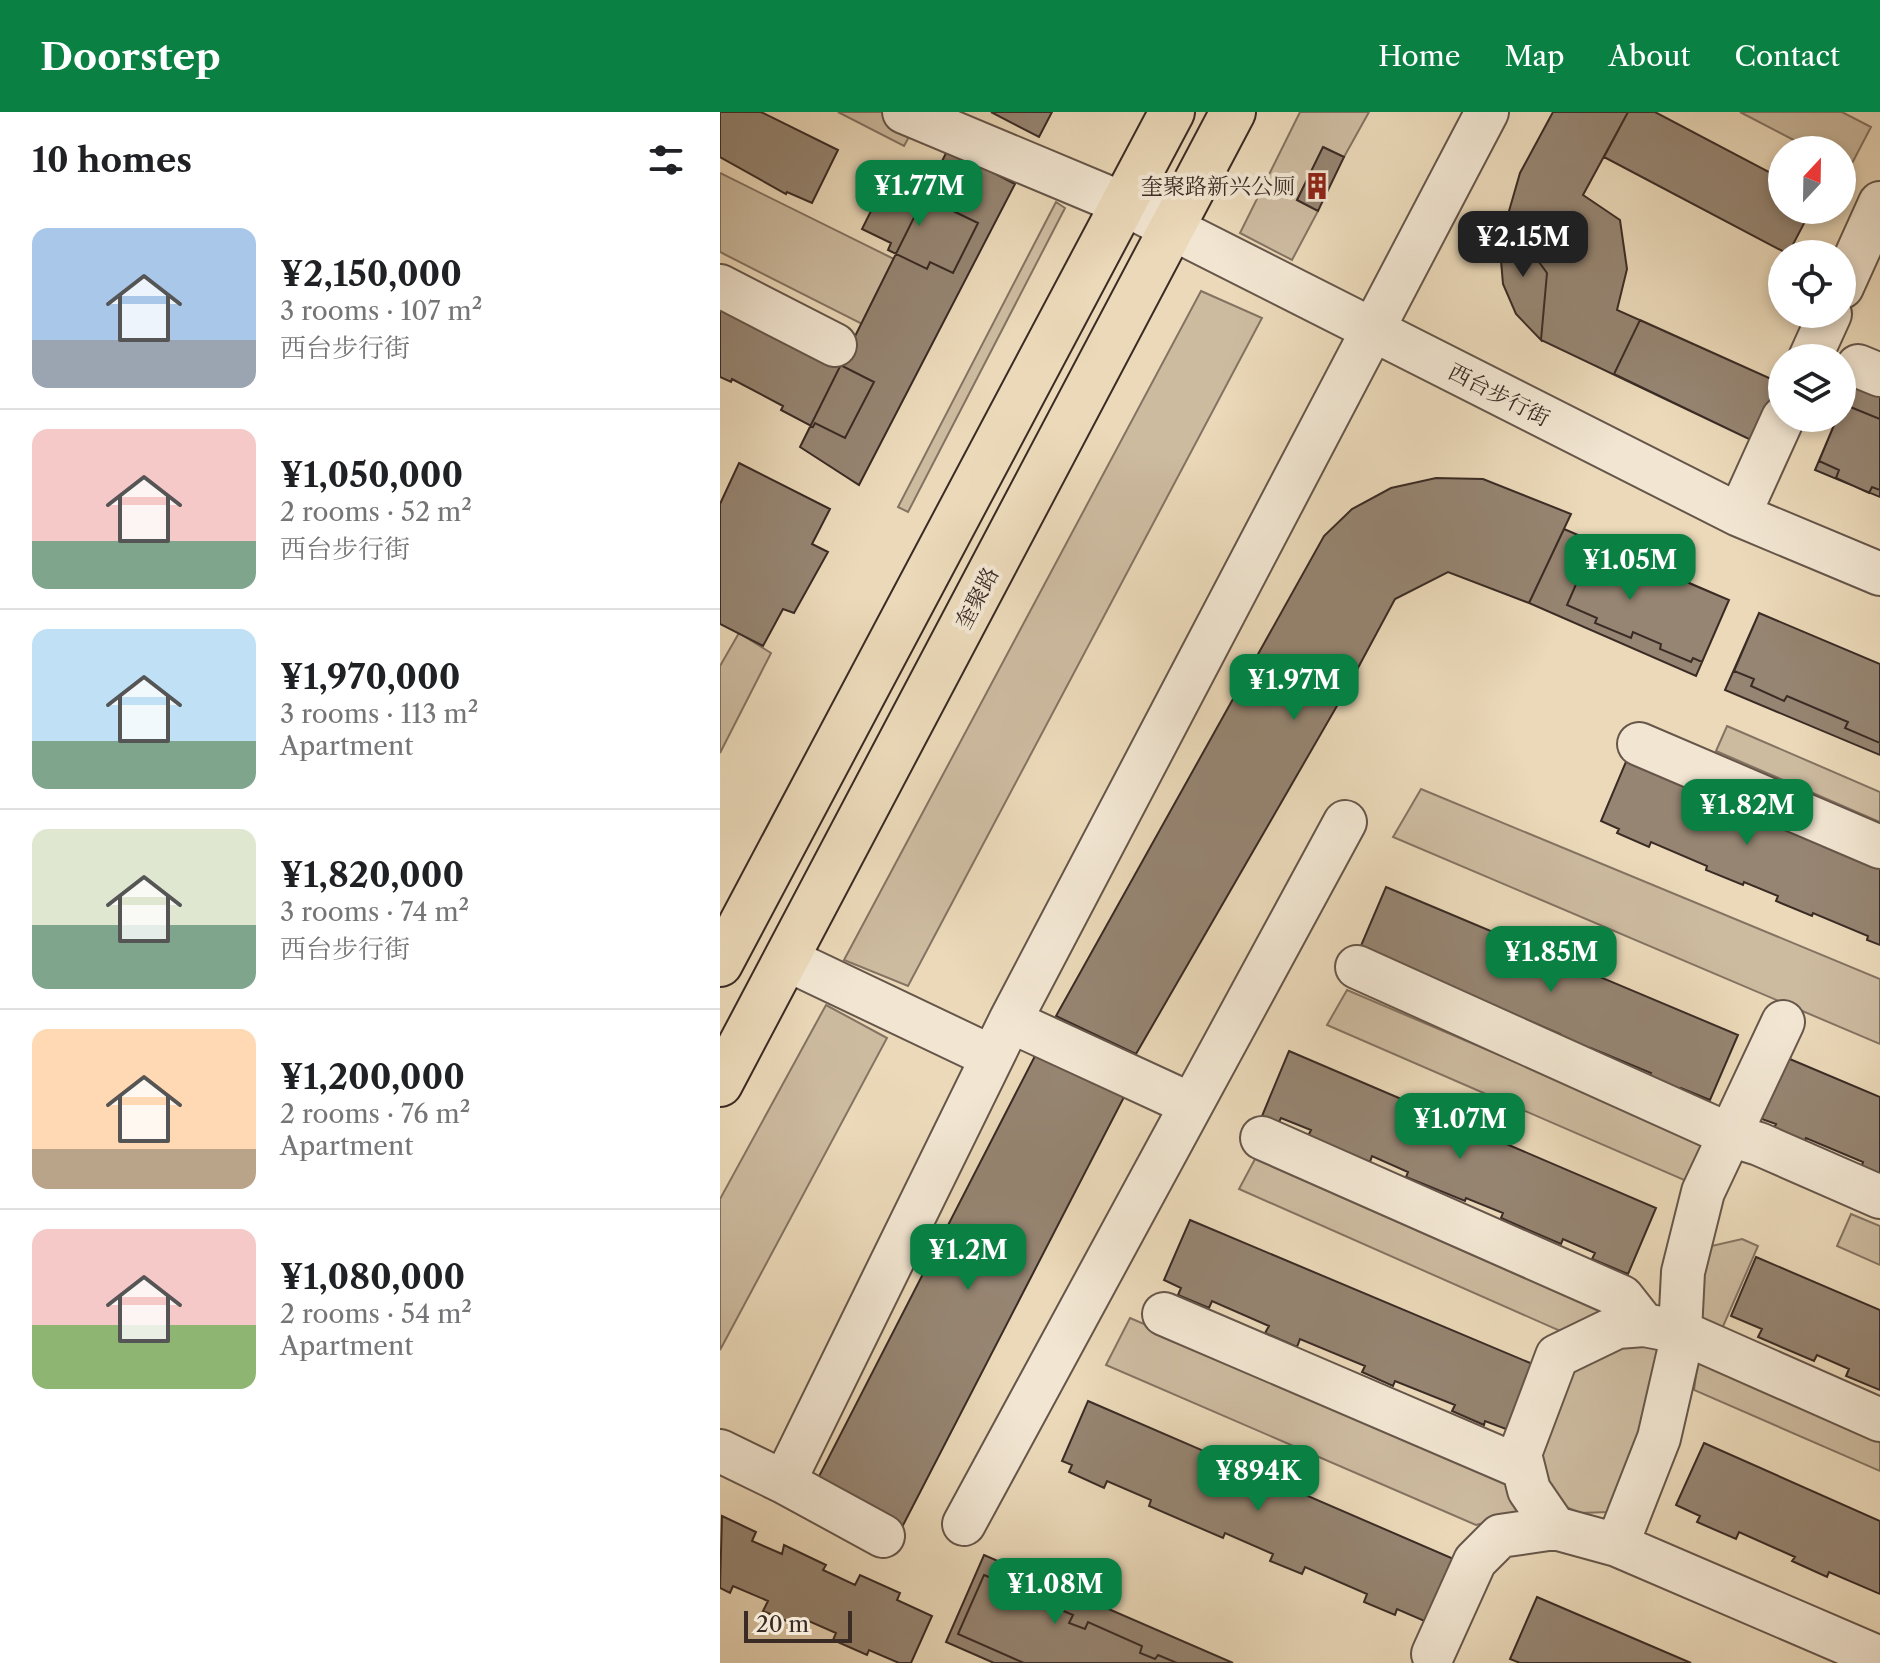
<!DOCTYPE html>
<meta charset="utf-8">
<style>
body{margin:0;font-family:"Libre Caslon Text","Noto Serif SC",serif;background:#f2f2f2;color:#202124;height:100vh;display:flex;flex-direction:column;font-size:30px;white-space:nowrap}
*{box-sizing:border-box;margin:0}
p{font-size:26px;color:#757577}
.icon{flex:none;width:44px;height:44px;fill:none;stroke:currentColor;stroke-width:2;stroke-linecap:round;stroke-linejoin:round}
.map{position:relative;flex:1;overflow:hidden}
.drawer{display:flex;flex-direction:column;background:#fff;width:720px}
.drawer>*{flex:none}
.needle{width:52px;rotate:22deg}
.tools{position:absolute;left:1048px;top:24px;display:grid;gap:16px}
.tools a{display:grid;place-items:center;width:88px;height:88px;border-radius:50%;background:#fff;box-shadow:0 4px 12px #0003;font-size:40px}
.scale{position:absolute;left:24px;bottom:20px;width:108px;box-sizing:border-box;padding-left:8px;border:4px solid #3a2b25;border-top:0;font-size:22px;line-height:28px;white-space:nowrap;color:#3a2b25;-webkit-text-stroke:6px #f2e6d2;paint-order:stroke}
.price{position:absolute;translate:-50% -68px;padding:0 18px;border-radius:16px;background:#0b8043;color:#fff;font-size:26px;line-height:52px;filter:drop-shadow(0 2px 4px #0008)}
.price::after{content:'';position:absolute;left:50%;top:48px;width:24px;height:18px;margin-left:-12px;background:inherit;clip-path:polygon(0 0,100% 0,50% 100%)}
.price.current{background:#222;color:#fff}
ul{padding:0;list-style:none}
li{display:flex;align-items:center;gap:24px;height:200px;padding:0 32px}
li+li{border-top:2px solid #e0e0e0}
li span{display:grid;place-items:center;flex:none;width:224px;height:160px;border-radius:16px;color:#555}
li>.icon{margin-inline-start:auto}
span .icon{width:96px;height:96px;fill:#fffc;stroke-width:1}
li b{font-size:34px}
h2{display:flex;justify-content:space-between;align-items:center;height:96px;padding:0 32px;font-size:34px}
header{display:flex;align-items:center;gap:48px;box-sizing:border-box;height:112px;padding:0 40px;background:#0b8043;color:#fff}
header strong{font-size:38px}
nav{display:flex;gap:44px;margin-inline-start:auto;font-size:28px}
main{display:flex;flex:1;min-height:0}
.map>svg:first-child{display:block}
.green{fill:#cdbba0;stroke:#847362;stroke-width:2}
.building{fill:#968572;stroke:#3a2b25;stroke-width:2}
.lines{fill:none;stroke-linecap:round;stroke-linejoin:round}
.minor-casing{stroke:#66564a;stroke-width:46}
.major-casing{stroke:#3a2b25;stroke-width:48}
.minor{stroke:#f2e6d2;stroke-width:42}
.major{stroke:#ebd9b9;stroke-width:44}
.labels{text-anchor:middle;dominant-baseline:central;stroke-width:8;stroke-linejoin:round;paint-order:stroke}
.poi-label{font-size:22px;fill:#3a2b25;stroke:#f2e6d2;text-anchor:end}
.street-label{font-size:22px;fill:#3a2b25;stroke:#f2e6d2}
</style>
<header>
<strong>Doorstep</strong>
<nav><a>Home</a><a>Map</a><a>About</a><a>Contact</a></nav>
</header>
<main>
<section class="drawer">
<h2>10 homes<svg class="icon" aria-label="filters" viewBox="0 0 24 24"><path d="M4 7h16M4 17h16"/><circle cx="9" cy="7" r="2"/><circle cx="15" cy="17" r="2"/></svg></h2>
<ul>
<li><span style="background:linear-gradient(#a9c7e8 70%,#9aa5b1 0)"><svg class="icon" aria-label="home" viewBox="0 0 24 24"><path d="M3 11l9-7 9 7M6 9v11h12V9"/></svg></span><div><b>¥2,150,000</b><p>3 rooms · 107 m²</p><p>西台步行街</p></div></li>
<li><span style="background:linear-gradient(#f6c9c9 70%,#7fa58c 0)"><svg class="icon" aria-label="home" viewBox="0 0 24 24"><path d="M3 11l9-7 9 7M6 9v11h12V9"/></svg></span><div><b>¥1,050,000</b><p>2 rooms · 52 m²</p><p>西台步行街</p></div></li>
<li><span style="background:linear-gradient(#bfe0f5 70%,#7fa58c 0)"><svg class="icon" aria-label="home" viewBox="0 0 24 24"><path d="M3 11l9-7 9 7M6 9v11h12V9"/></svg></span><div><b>¥1,970,000</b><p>3 rooms · 113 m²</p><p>Apartment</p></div></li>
<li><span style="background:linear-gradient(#dfe7d0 60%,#7fa58c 0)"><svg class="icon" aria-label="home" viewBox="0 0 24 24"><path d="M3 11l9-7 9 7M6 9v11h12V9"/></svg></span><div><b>¥1,820,000</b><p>3 rooms · 74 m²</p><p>西台步行街</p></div></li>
<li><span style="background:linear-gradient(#ffd9b3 75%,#b9a48a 0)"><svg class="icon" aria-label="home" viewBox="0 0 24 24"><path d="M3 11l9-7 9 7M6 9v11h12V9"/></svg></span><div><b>¥1,200,000</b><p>2 rooms · 76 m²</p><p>Apartment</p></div></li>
<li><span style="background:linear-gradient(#f6c9c9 60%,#8fb573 0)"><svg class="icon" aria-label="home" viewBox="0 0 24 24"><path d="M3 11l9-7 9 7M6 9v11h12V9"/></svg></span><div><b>¥1,080,000</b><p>2 rooms · 54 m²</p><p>Apartment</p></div></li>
</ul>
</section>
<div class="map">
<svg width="1160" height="1551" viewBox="0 0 1160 1551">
<rect width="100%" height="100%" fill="#ebd9b9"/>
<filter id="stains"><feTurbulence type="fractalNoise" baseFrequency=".0025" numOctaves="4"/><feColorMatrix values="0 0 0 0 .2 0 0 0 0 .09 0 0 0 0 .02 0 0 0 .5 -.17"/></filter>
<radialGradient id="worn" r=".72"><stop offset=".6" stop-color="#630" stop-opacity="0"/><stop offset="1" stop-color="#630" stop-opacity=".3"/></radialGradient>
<!-- green -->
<path class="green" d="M 118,0 L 167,0 L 195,14 L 184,34 Z
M 580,0 L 649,0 L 624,45 L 603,35 L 577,88 L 598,99 L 572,148 L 520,121 Z
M 1020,0 L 1122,0 L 1151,15 L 1129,57 L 1122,53 L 1122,38 L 1093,38 Z
M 0,61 L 174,147 L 142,212 L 0,140 Z
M 336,90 L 345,96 L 188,400 L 178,395 Z
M 481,179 L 542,206 L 188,874 L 124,848 Z
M 19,521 L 51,541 L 0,641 L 0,554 Z
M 1007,614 L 1160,680 L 1160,710 L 996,639 Z
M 701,677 L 1160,867 L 1160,932 L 673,725 Z
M 627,878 L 983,1030 L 984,1040 L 971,1071 L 607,913 Z
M 106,893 L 167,926 L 0,1238 L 0,1087 Z
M 535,1047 L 890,1204 L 847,1222 L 519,1077 Z
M 1131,1102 L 1160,1114 L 1160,1153 L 1117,1134 Z
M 1022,1127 L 1038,1134 L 1001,1219 L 979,1213 L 987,1135 Z
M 410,1206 L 798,1372 L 801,1402 L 756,1413 L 386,1253 Z
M 904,1226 L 941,1229 L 926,1312 L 889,1400 L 860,1401 L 839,1392 L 813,1337 L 845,1254 Z
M 978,1248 L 1160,1323 L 1160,1359 L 974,1278 Z"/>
<!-- building -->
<path class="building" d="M 0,0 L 41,0 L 118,38 L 92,91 L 67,80 L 66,82 L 0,45 Z
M 271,0 L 332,0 L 319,25 Z
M 833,0 L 908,0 L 863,83 L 900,108 L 907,157 L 897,198 L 1058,270 L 1033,329 L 821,228 L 827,161 L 787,106 L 800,61 Z
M 908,0 L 935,0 L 1062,67 L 1062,98 L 1091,98 L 1068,142 L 884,45 Z
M 603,35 L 624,45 L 598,99 L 577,88 Z
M 228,37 L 295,72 L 139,373 L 80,335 Z
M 167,67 L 258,111 L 233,161 L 210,150 L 207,157 L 168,138 L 171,131 L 142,117 Z
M 787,106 L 827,161 L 821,228 L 796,202 L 783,172 L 780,137 Z
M 0,192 L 154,270 L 125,326 L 95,311 L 93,315 L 61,298 L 63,294 L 12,267 L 11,270 L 0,265 Z
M 920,208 L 1058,270 L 1033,329 L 894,262 Z
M 1132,271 L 1160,283 L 1160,385 L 1095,358 L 1117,306 L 1122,306 L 1122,294 Z
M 1123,292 L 1160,307 L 1160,378 L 1152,375 L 1149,381 L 1116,366 L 1119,358 L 1099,349 L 1117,306 L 1122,306 Z
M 19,351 L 110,397 L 92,432 L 108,440 L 74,501 L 63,497 L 43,534 L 0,512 L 0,392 Z
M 716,366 L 763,367 L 851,402 L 809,491 L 728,460 L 675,487 L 625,580 L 416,942 L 336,904 L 604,424 L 632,397 L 671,376 Z
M 844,417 L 1009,488 L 976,564 L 809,491 Z
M 874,431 L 1009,488 L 982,550 L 973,546 L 971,550 L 940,537 L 941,532 L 913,520 L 911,526 L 875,511 L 877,506 L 847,493 Z
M 1039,501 L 1160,552 L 1160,631 L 1125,616 L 1128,610 L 1067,584 L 1064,589 L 1031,574 L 1034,567 L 1014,559 Z
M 1039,501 L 1160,552 L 1160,643 L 1005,578 Z
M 908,645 L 1160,753 L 1160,833 L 1147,828 L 1148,824 L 1093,801 L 1092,804 L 1056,789 L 1058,784 L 1024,770 L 1023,773 L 986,758 L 987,754 L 931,730 L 929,735 L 897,721 L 899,717 L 881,709 Z
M 666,775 L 1018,923 L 990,988 L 961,976 L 959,980 L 928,967 L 931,961 L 871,936 L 869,941 L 838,927 L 840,922 L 640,836 Z
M 569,939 L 936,1096 L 908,1162 L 872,1147 L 875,1141 L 843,1127 L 841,1132 L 781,1106 L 783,1101 L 746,1086 L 745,1089 L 686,1065 L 688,1060 L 652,1044 L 650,1050 L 588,1024 L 591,1018 L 561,1006 L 558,1012 L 542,1004 Z
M 317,940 L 404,985 L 179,1421 L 93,1376 Z
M 1065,945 L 1160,985 L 1160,1067 L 1140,1059 L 1143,1050 L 1086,1026 L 1083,1033 L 1052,1020 L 1056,1012 L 1039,1006 Z
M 470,1108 L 822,1256 L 794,1320 L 765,1309 L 764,1313 L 732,1299 L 735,1293 L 675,1269 L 673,1274 L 642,1260 L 645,1254 L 580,1227 L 577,1235 L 545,1221 L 549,1214 L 492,1189 L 489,1196 L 458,1183 L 461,1176 L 444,1168 Z
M 1036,1145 L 1160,1198 L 1160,1278 L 1126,1264 L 1129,1257 L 1097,1243 L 1094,1249 L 1038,1225 L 1042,1217 L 1011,1204 Z
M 368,1289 L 736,1448 L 709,1511 L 677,1497 L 675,1503 L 644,1490 L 647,1482 L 585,1455 L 582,1462 L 550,1449 L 553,1442 L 505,1421 L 503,1426 L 429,1394 L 431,1388 L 387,1369 L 384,1376 L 349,1360 L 352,1353 L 342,1349 Z
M 984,1331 L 1160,1409 L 1160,1482 L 1109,1460 L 1107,1465 L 1072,1449 L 1075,1445 L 1019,1420 L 1016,1427 L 977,1410 L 980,1404 L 956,1393 Z
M 2,1404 L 36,1420 L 32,1429 L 62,1442 L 64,1433 L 106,1453 L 103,1458 L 135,1473 L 140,1463 L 180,1481 L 177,1488 L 212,1504 L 191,1551 L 179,1551 L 149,1538 L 147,1543 L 113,1528 L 116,1521 L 82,1506 L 78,1514 L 43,1499 L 48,1489 L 13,1474 L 10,1481 L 0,1476 Z
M 264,1443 L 513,1551 L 274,1551 L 226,1530 Z
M 264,1463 L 291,1474 L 288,1480 L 297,1485 L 299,1480 L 353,1503 L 349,1511 L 365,1517 L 368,1510 L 422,1534 L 420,1541 L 435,1547 L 438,1543 L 457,1551 L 304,1551 L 238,1522 Z
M 817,1485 L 971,1551 L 800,1551 L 790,1547 Z"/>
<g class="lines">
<!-- minor casing -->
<g class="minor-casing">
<path id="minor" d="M 184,0 L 404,92 L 1019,403 L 1160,462
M 0,174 L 115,233
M 1122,175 L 1160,91
M 1090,246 L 1110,202
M 1138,254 L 1160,263
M 1019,403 L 1063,306
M 919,632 L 1160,735
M 66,847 L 272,945
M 637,855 L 1010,1023 L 1039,1032 L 1160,1085
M 290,909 L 470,992
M 542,1026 L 902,1185 L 924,1213
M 444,1202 L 803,1356
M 0,1339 L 64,1370 L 290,909 L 767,0
M 64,1370 L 163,1424
M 244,1412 L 625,710
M 835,1416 L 809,1378 L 800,1342 L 837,1244 L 897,1215 L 924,1213 L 961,1220 L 1160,1308
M 897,1433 L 939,1326 L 959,1239 L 963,1160 L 983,1080 L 1063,910
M 713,1542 L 755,1449 L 780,1424 L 835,1416 L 897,1433 L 1160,1546"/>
</g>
<!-- major casing -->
<g class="major-casing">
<path id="major" d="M 0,852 L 452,0
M 0,972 L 513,0"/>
</g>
<!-- minor -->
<use href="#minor" class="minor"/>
<!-- major -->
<use href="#major" class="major"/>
</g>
<!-- icons -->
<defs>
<g id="building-bare" transform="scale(2.16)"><path d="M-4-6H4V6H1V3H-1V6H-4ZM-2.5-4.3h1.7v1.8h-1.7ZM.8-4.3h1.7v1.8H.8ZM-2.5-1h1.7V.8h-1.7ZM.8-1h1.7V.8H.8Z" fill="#8f2418" stroke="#f2e6d2" stroke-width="2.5" paint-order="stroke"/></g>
</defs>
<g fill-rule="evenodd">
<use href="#building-bare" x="597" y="74"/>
</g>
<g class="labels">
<!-- poi labels -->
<g class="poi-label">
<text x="575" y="74">奎聚路新兴公厕</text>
</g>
<!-- street labels -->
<g class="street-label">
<text transform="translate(779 283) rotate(27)">西台步行街</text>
<text transform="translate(257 486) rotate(-62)">奎聚路</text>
</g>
</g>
<rect width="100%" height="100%" filter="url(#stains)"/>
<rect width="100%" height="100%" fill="url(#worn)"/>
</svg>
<div class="tools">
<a><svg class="needle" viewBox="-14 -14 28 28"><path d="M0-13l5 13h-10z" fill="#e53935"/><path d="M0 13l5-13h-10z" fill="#757577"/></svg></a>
<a><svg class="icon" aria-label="locate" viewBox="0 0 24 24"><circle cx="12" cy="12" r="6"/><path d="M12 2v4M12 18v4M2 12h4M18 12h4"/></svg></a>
<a><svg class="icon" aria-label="layers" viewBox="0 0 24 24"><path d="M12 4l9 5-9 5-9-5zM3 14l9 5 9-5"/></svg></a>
</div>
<div class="scale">20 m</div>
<b class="price" style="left:199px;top:116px">¥1.77M</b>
<b class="price current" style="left:803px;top:167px">¥2.15M</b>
<b class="price" style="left:910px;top:490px">¥1.05M</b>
<b class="price" style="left:574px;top:610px">¥1.97M</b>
<b class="price" style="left:1027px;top:735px">¥1.82M</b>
<b class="price" style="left:831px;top:882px">¥1.85M</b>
<b class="price" style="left:740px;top:1049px">¥1.07M</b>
<b class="price" style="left:248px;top:1180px">¥1.2M</b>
<b class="price" style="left:538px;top:1401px">¥894K</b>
<b class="price" style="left:335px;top:1514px">¥1.08M</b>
</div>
</main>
